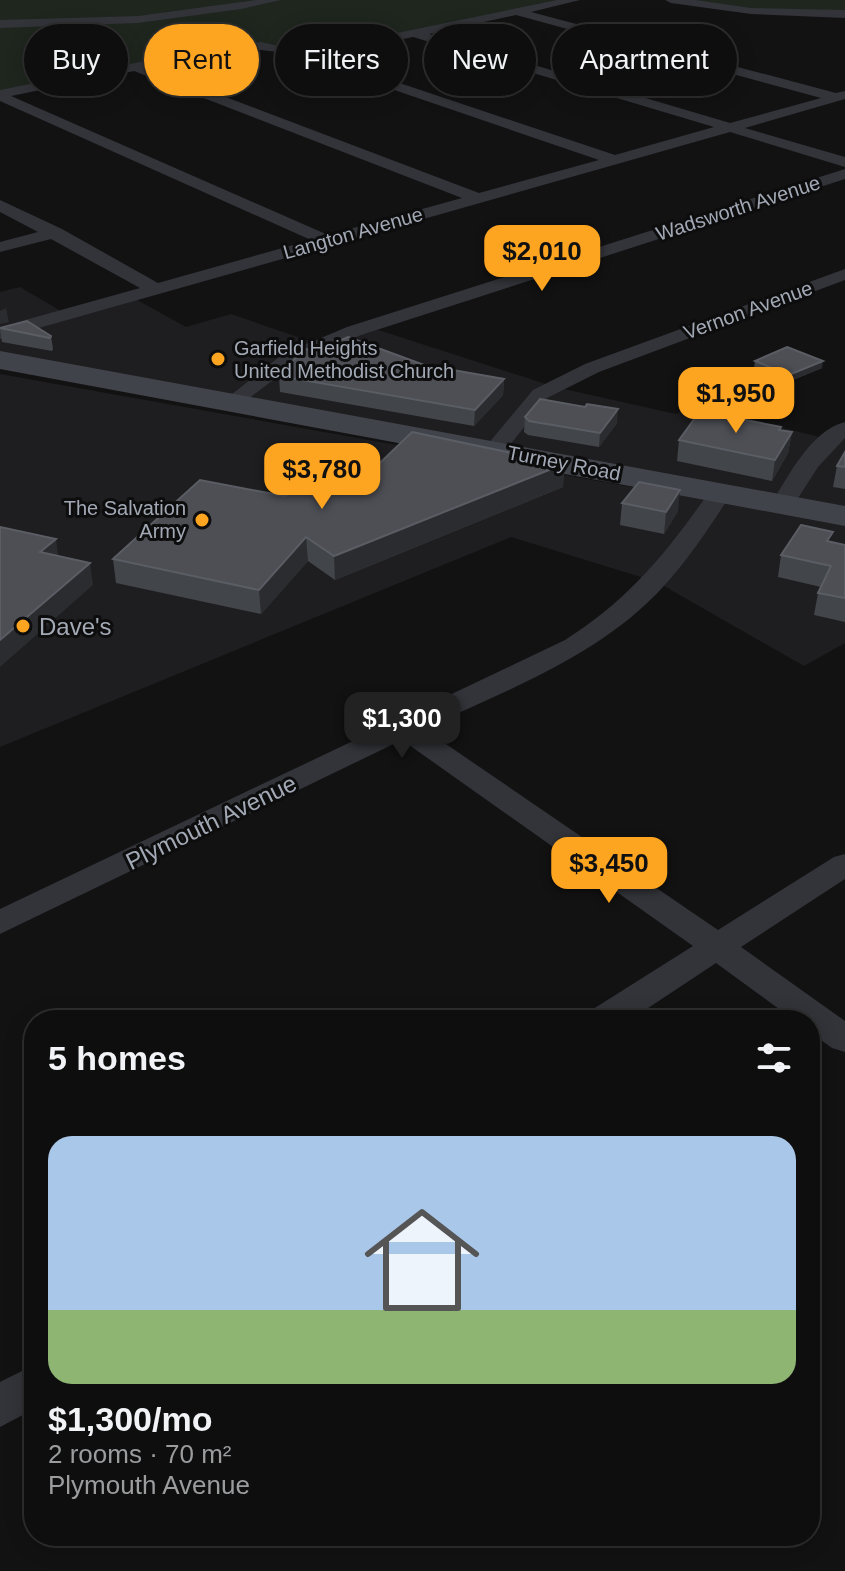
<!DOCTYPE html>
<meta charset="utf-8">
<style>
body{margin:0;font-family:Arial,sans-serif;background:#171717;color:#f1f3f6;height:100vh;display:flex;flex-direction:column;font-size:30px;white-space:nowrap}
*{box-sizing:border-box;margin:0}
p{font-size:26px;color:#9b9c9e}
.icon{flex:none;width:44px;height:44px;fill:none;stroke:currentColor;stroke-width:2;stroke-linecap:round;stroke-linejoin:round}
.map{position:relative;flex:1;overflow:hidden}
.sheet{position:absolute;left:24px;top:1010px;width:796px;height:536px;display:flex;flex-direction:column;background:#0e0e0e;border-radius:32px;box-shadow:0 4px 20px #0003,0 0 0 2px #2e2e2e}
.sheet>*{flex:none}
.hud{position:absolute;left:24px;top:24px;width:798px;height:72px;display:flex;gap:16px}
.price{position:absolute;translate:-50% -68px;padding:0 18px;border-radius:16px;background:#fda420;color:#111;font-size:26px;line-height:52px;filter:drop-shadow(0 2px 4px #0008)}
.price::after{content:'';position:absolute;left:50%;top:48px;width:24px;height:18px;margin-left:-12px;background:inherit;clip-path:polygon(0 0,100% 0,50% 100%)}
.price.current{background:#222;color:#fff}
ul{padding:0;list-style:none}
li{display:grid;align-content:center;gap:16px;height:424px;padding:0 24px}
li span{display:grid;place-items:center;height:248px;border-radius:24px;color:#555}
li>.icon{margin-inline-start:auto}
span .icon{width:144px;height:144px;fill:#fffc;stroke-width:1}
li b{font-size:34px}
h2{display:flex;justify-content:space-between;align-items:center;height:96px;padding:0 24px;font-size:34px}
.chip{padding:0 28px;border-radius:36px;background:#0e0e0e;box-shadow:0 4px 20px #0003,0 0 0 2px #2e2e2e;font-size:28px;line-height:72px}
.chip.current{background:#fda420;color:#111}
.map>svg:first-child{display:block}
.built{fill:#1e1e20}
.green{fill:#1e261e}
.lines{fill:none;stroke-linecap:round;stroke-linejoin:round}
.street{fill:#323439;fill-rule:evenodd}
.secondary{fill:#404349;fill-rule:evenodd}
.wall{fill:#424549}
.shaded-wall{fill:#2b2c2f}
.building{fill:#4d4f55;stroke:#5a5d64;stroke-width:2}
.poi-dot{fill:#fda420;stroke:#0d0d0e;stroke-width:3}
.labels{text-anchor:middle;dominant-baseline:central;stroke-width:6;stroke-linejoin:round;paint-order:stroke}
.far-street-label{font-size:20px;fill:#a2a9b5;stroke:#0d0d0e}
.far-poi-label{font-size:20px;fill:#a2a9b5;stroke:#0d0d0e;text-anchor:start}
.poi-label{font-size:24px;fill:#a2a9b5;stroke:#0d0d0e;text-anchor:start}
.street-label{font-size:24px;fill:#a2a9b5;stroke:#0d0d0e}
</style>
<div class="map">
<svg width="845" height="1571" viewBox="0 0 845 1571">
<rect width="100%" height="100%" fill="#121213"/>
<!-- built -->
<path class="built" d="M 20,287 L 66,314 L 130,296 L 186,327 L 231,314 L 321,345 L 369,327 L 555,387 L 676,414 L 693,406 L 828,439 L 845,428 L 845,643 L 804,666 L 657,582 L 511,537 L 0,747 L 0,374 L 631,487 L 649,480 L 0,360 L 0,292 Z"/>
<!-- green -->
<path class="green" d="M 0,0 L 574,0 L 305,56 L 261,46 L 0,94 Z
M 671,0 L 845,0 L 845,14 L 785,13 Z"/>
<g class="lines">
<!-- street -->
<path class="street" d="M 256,0 L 281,0 L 241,9 L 138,23 L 0,28 L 0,20 L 138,16 Z
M 557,0 L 580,0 L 531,12 L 836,93 L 845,91 L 845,99 L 745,128 L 845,157 L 845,167 L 730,132 L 0,339 L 0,327 L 140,288 L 51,239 L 0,252 L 0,242 L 38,232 L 0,212 L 0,200 L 62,229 L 158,283 L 311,240 L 0,101 L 0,90 L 230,44 L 261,42 L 305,52 ZM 516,15 L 821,98 L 730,123 L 429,34 ZM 413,37 L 714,127 L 615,155 L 319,56 ZM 261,50 L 286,53 L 599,160 L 479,193 L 149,68 L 230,52 ZM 134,71 L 462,198 L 328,235 L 11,96 Z
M 665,0 L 696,0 L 751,8 L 845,10 L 845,18 L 751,14 L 671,3 Z
M 845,169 L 845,179 L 361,335 L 297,362 L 239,406 L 225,406 L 222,402 L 283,354 L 347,327 Z
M 845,269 L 845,280 L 599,372 L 547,398 L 502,455 L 486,455 L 483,450 L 533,390 L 585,364 Z
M 845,422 L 845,438 L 818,467 L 791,509 L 775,509 L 771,504 C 788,477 811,430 845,422 Z
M 720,486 L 728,488 L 732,493 C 706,532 681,572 646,604 C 584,662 500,693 424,729 L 718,930 L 834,857 L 845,854 L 845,879 L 741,947 L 845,1021 L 845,1052 L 832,1048 L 810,1032 L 810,1020 L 794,1020 L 716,963 L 630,1020 L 585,1020 L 590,1011 L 693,946 L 402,740 L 0,934 L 0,909 L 565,640 C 630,599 668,551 712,488 Z
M 34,1365 L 34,1409 L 0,1427 L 0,1382 Z"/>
<!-- secondary -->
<path class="secondary" d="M 0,351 L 845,506 L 845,526 L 0,369 Z"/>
</g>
<!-- wall -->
<path class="wall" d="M 0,328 L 51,336 L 53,349 L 52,351 L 2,342 Z
M 755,361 L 822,368 L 788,382 L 754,368 Z
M 424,365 L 504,379 L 503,395 L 474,426 L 280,392 L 279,376 L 282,373 L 282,370 Z
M 525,417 L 617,423 L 599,447 L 528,435 L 524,432 Z
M 781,427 L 781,430 L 792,432 L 788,453 L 772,481 L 677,461 L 679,440 Z
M 845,452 L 845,489 L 833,487 L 837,466 Z
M 564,464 L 563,487 L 335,580 L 308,561 L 261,614 L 116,583 L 113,559 L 284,496 Z
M 622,503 L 678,511 L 664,534 L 620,525 Z
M 831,542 L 845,545 L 845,622 L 814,615 L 818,593 L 821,587 L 778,577 L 781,555 Z"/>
<!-- shaded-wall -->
<path class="shaded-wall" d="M 6,308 L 9,322 L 0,324 L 0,311 Z
M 823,361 L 822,368 L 788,382 L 789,375 Z
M 504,379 L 503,395 L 474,426 L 475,410 Z
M 618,409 L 617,423 L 599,447 L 600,433 Z
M 792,432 L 788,453 L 772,481 L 775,460 Z
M 564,464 L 563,487 L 335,580 L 334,556 Z
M 680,490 L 678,511 L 664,534 L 666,512 Z
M 306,537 L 308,561 L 261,614 L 259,590 Z
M 56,539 L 59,562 L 40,552 Z
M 90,563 L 93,585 L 0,667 L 0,640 Z"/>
<!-- building -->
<path class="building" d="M 27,321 L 51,336 L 50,338 L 0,328 Z
M 348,337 L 424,365 L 504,379 L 475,410 L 279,376 L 286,370 L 282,370 L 306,349 L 316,351 Z
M 787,347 L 823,361 L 789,375 L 755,361 Z
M 540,399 L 585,407 L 587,404 L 618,409 L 600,433 L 529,421 L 525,417 Z
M 700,411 L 781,427 L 779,430 L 792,432 L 775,460 L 679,440 Z
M 412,432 L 564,464 L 334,556 L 306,537 L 259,590 L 113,559 L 200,480 L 284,496 L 381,462 Z
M 845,452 L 845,467 L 837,466 Z
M 639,482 L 680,490 L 666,512 L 622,503 Z
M 801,525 L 833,532 L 827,541 L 845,545 L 845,598 L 818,593 L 831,566 L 781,555 Z
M 0,527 L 56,539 L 40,552 L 90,563 L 0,640 Z"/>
<!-- markers -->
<g class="poi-dot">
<circle cx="218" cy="359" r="8"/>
<circle cx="202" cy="520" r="8"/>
<circle cx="23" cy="626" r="8"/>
</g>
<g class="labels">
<!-- far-street labels -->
<g class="far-street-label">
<text transform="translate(738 208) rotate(-18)">Wadsworth Avenue</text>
<text transform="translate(353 233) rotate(-16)">Langton Avenue</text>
<text transform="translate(748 310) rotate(-20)">Vernon Avenue</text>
<text transform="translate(564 463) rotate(11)">Turney Road</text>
</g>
<!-- far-poi labels -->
<g class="far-poi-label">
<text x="234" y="348">Garfield Heights<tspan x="234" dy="23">United Methodist Church</tspan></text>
<text x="186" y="508" text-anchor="end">The Salvation<tspan x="186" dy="23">Army</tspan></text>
</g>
<!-- poi labels -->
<g class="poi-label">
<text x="39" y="626">Dave's</text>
</g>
<!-- street labels -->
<g class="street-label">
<text transform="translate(211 822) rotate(-26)">Plymouth Avenue</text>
</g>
</g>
</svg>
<b class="price" style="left:542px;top:293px">$2,010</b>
<b class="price" style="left:736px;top:435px">$1,950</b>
<b class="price" style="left:322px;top:511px">$3,780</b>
<b class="price current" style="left:402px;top:760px">$1,300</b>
<b class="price" style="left:609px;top:905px">$3,450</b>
<div class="hud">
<a class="chip">Buy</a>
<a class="chip current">Rent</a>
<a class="chip">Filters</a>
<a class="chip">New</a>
<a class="chip">Apartment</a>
</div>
<section class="sheet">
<h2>5 homes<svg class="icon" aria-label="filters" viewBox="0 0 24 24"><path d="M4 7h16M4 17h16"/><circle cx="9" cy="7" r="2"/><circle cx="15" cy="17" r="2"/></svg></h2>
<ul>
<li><span style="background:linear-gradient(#a9c7e8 70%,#8fb573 0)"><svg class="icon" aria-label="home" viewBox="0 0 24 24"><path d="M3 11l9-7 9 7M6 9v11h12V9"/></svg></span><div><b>$1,300/mo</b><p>2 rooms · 70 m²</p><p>Plymouth Avenue</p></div></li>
</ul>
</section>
</div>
